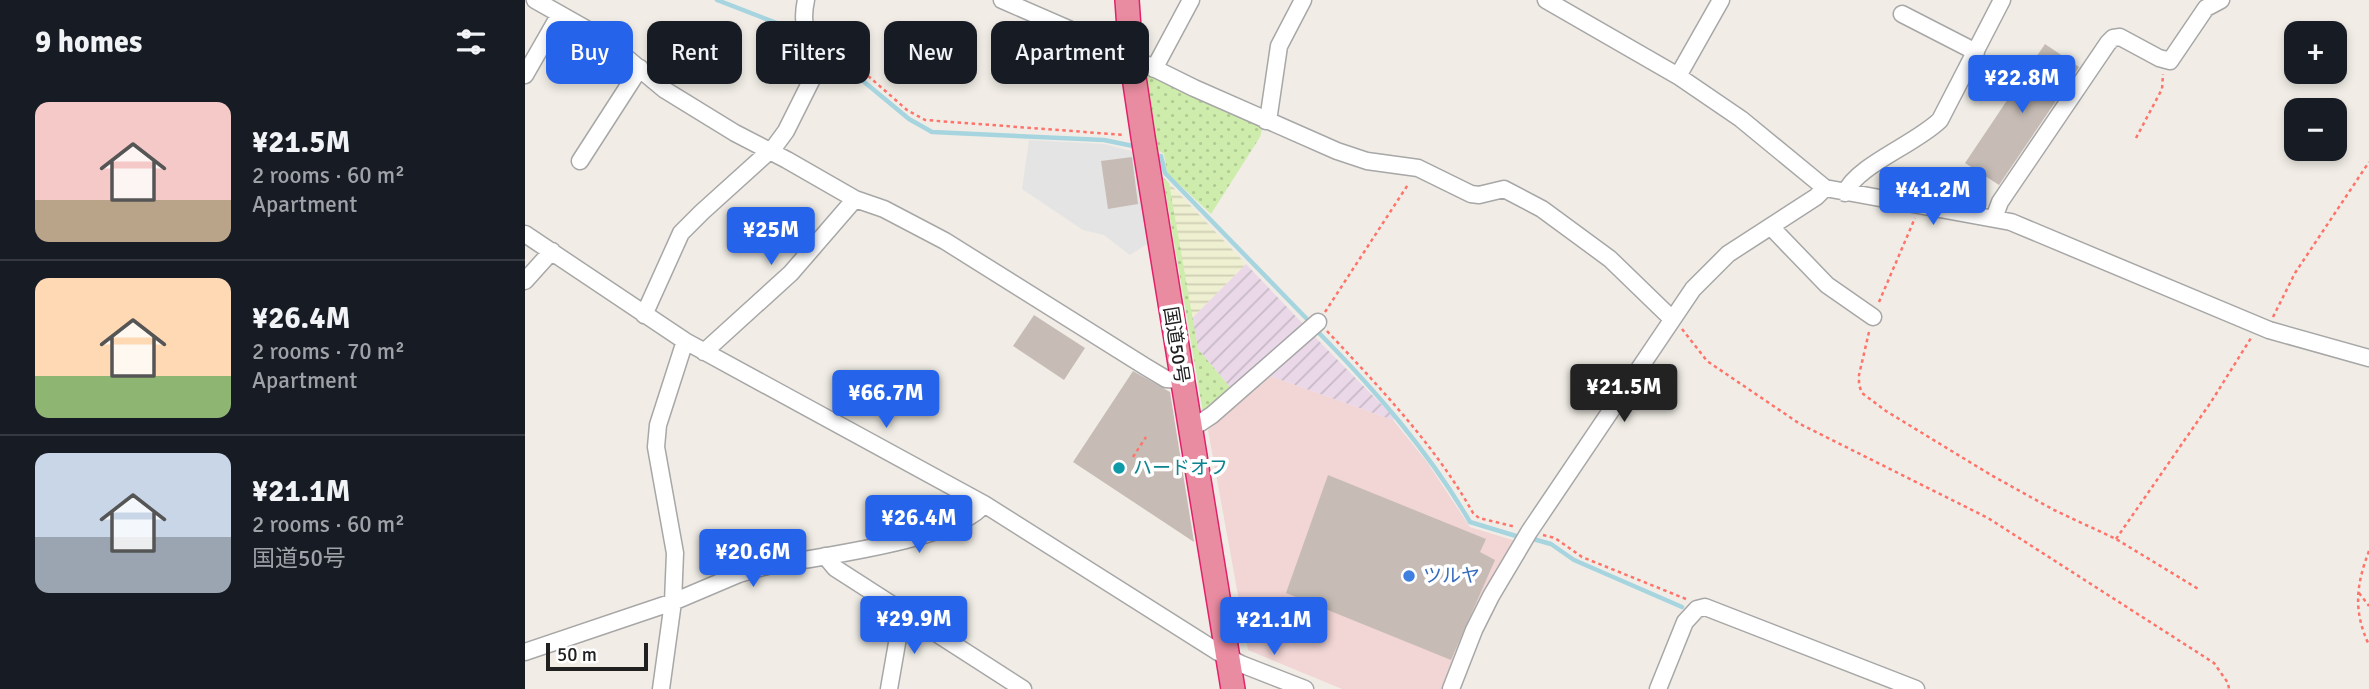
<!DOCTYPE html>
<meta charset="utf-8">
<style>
body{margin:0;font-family:Signika,"Noto Sans JP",sans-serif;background:#20242c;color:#f1f3f6;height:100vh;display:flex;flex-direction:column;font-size:26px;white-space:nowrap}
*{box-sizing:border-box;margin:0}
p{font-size:23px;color:#9ea1a6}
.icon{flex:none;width:38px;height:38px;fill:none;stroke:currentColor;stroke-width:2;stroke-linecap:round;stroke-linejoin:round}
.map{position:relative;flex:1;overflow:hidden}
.details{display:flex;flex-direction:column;background:#171b24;width:525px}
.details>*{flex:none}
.hud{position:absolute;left:21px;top:21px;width:665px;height:63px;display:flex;gap:14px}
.tools{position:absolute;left:1759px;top:21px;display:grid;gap:14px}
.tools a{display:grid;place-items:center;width:63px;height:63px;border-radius:14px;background:#171b24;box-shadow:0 4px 10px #0003;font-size:35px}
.scale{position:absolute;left:21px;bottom:18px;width:102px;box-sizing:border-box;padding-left:7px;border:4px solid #202020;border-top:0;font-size:19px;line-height:24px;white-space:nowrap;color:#202020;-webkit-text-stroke:5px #fff;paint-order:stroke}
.price{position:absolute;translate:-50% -60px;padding:0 16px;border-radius:7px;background:#2563eb;color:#fff;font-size:23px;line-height:46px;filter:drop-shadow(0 2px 4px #0008)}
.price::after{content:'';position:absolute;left:50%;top:42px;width:21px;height:16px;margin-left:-10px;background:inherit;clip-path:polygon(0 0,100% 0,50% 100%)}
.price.on{background:#222;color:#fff}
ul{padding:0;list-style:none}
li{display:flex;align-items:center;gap:21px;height:175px;padding:0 35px}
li+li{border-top:2px solid #363941}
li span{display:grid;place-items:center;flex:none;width:196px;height:140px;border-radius:14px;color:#555}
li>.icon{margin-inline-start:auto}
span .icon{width:84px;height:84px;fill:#fffc;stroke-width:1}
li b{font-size:30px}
h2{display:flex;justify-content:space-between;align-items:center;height:84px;padding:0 35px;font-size:30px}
.tag{padding:0 24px;border-radius:14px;background:#171b24;box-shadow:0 4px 10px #0003;font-size:24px;line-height:63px}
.tag.on{background:#2563eb;color:#fff}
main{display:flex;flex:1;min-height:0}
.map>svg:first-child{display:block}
.commercial{fill:#f2d5d5}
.industrial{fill:url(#industrial-furrows)}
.farmland{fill:url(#farmland-rules)}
.grass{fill:url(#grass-dots)}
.parking{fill:#e4e4e4}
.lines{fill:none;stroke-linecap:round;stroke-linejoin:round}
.stream{stroke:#a6d5e0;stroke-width:4.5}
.building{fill:#c6bcb5}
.minor-casing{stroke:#a7a7a7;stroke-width:19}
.highway-casing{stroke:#e2216b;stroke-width:26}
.path{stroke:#ff736a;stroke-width:2.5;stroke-dasharray:3.5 3.5;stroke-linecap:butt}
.minor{stroke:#fff;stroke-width:16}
.highway{stroke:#ea8ca1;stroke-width:23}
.culture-dot{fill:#0f9aa8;stroke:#fff;stroke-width:2.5}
.shop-dot{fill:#3f7fe0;stroke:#fff;stroke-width:2.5}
.labels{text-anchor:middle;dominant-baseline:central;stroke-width:7;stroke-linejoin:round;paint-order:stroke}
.street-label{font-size:19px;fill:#202020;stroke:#fff}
.culture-label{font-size:19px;fill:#0d838f;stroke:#fff;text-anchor:start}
.shop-label{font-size:19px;fill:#366cbe;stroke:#fff;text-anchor:start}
</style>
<main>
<section class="details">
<h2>9 homes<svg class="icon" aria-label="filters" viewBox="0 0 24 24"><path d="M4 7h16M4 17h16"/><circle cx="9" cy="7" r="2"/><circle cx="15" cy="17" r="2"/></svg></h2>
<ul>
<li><span style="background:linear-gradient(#f6c9c9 70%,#b9a48a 0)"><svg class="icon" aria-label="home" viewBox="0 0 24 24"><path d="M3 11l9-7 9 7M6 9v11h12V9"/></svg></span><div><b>¥21.5M</b><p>2 rooms · 60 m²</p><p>Apartment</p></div></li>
<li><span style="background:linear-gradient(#ffd9b3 70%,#8fb573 0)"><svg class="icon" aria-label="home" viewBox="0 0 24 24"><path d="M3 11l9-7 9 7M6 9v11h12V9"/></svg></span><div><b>¥26.4M</b><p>2 rooms · 70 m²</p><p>Apartment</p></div></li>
<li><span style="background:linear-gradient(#c9d6e8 60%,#9aa5b1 0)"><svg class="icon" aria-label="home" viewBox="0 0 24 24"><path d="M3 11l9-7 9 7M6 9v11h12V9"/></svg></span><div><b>¥21.1M</b><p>2 rooms · 60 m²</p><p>国道50号</p></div></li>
</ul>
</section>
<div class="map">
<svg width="1844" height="689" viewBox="0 0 1844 689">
<defs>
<pattern id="industrial-furrows" width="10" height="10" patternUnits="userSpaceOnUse" patternTransform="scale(1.75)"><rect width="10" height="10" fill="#ead8e8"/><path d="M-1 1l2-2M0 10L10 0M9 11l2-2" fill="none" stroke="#c8b9c7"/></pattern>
<pattern id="farmland-rules" width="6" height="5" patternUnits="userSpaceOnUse" patternTransform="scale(1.75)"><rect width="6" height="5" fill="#eff0d1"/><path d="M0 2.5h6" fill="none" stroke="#cdceb3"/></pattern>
<pattern id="grass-dots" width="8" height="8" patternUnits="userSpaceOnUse" patternTransform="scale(1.75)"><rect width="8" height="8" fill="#ceecab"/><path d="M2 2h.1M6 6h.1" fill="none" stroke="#b1ca93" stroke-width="1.8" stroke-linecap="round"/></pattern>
</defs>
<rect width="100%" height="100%" fill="#f1ede6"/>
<!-- commercial -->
<path class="commercial" d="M 745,376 L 868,420 L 902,462 L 945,527 L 991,541 L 920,689 L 817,689 L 723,650 L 683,430 Z"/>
<!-- industrial -->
<path class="industrial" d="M 721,264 L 782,328 L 709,392 L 673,349 L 667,318 Z
M 788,335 L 870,418 L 868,420 L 745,376 Z"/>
<!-- farmland -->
<path class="farmland" d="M 644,183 L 721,264 L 667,318 L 644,187 Z"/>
<!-- grass -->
<path class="grass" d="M 622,76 L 634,77 L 738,126 L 735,137 L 686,214 L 642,173 L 639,154 L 633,150 Z
M 638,177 L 644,183 L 673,349 L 709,392 L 678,413 Z"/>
<!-- parking -->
<path class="parking" d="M 504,140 L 579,144 L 610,152 L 625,242 L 605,255 L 579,235 L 558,230 L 497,189 Z"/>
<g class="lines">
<!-- stream -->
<path class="stream" d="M 192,0 L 262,27
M 297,47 L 384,119 L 407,132 L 579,140 L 608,146
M 636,156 L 640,173 L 781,318
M 794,333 C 851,391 904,452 945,522 L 991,536
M 1008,539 L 1026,544 L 1049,560 L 1157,607"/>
</g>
<!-- building -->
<path class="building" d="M 1520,44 L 1554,67 L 1474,185 L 1440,163 Z
M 607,157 L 613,204 L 583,209 L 576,161 Z
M 509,315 L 560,348 L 539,380 L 488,346 Z
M 608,371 L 645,392 L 669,542 L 548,462 Z
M 803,475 L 961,539 L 955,552 L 970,560 L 926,660 L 761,593 Z"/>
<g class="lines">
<!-- minor casing -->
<g class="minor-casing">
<path id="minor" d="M 10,0 L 79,39 L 140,90 L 210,133 L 262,160 L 330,199 L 359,209 L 420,241 L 621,367 L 641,379 L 656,380
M 477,0 L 592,50 L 669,88 L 812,151 L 842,161 L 893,168 L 946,194 L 954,195 L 979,189 L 1017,209 L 1085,259 L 1147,319
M 1021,0 L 1153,76 L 1216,119 L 1300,188 L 1486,222 L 1744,330 L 1844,358
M 1377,14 L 1451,52
M 629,69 L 666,0
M 0,75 L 35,14
M 1153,76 L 1196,0
M 741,121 L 744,114 L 754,46 L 778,0
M 55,161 L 115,68
M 1320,193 C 1332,165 1391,144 1415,120 L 1477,0
M 1469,218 L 1475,202 L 1583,43 L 1588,38 L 1595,37 L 1634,58 L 1645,61 L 1681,8 L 1696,0
M 1246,227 L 1302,285 L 1348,317
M 0,234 L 160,341 L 459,504 L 693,652 L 716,664 L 780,689
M 0,281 L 27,251
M 119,315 L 156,233 L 177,212 L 250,146 L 261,131 L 292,69 C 292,41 273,36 281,0
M 179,352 L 266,273 L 330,199
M 663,422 L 675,423 L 687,415 L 793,322
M 300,556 L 310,568 L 498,689
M 0,652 L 148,602 L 214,574 L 238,567 C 284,558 435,540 459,504
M 136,689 L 148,602 L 150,553 L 131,447 L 133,425 L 160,341
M 364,689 L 375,626 L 381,613
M 926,689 L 949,630 L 966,596 L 1004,532 L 1168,289 L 1203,254 L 1291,197 L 1300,188
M 1133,689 L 1160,622 L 1172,609 L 1180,607 L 1391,689"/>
</g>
<!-- highway casing -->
<g class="highway-casing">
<path id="highway" d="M 602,0 L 606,57 L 618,137 L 708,689"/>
</g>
<!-- path -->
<path class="path" d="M 301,39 L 382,110 L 400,120 L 600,135
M 1611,138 L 1637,89 L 1638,74
M 1354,302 L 1390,218
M 800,312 L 884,183
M 1748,317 L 1770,273 L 1844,162
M 1157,329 L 1182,361 L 1275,424 L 1463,518 L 1689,663 L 1703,683 L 1704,689
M 802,331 C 855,388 910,445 948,513 L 954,518 L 991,527
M 1344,332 L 1334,375 L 1334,385 L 1337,393 L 1361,411 L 1466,475 L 1529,510 L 1591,539 L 1675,590
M 608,457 L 621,437
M 1018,535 L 1030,538 L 1057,557 L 1161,599
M 1591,539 L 1686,402 L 1726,338
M 1844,551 C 1831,585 1828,611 1844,645
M 1834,593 L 1844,606"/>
<!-- minor -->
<use href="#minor" class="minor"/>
<!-- highway -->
<use href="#highway" class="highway"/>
</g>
<!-- markers -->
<circle class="culture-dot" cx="594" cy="468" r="7"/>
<circle class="shop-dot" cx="884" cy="576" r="7"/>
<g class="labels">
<!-- street labels -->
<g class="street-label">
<text transform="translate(651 345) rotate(81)">国道50号</text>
</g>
<!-- culture labels -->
<g class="culture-label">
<text x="608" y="468">ハードオフ</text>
</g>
<!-- shop labels -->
<g class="shop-label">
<text x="898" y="576">ツルヤ</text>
</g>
</g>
</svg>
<div class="tools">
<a>+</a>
<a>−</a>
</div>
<div class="scale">50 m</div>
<b class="price" style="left:1497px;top:115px">¥22.8M</b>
<b class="price" style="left:1408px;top:227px">¥41.2M</b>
<b class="price" style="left:246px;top:267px">¥25M</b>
<b class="price on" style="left:1099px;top:424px">¥21.5M</b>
<b class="price" style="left:361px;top:430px">¥66.7M</b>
<b class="price" style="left:394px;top:555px">¥26.4M</b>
<b class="price" style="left:228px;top:589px">¥20.6M</b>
<b class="price" style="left:389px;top:656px">¥29.9M</b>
<b class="price" style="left:749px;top:657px">¥21.1M</b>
<div class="hud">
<a class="tag on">Buy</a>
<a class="tag">Rent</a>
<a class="tag">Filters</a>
<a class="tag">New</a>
<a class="tag">Apartment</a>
</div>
</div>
</main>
